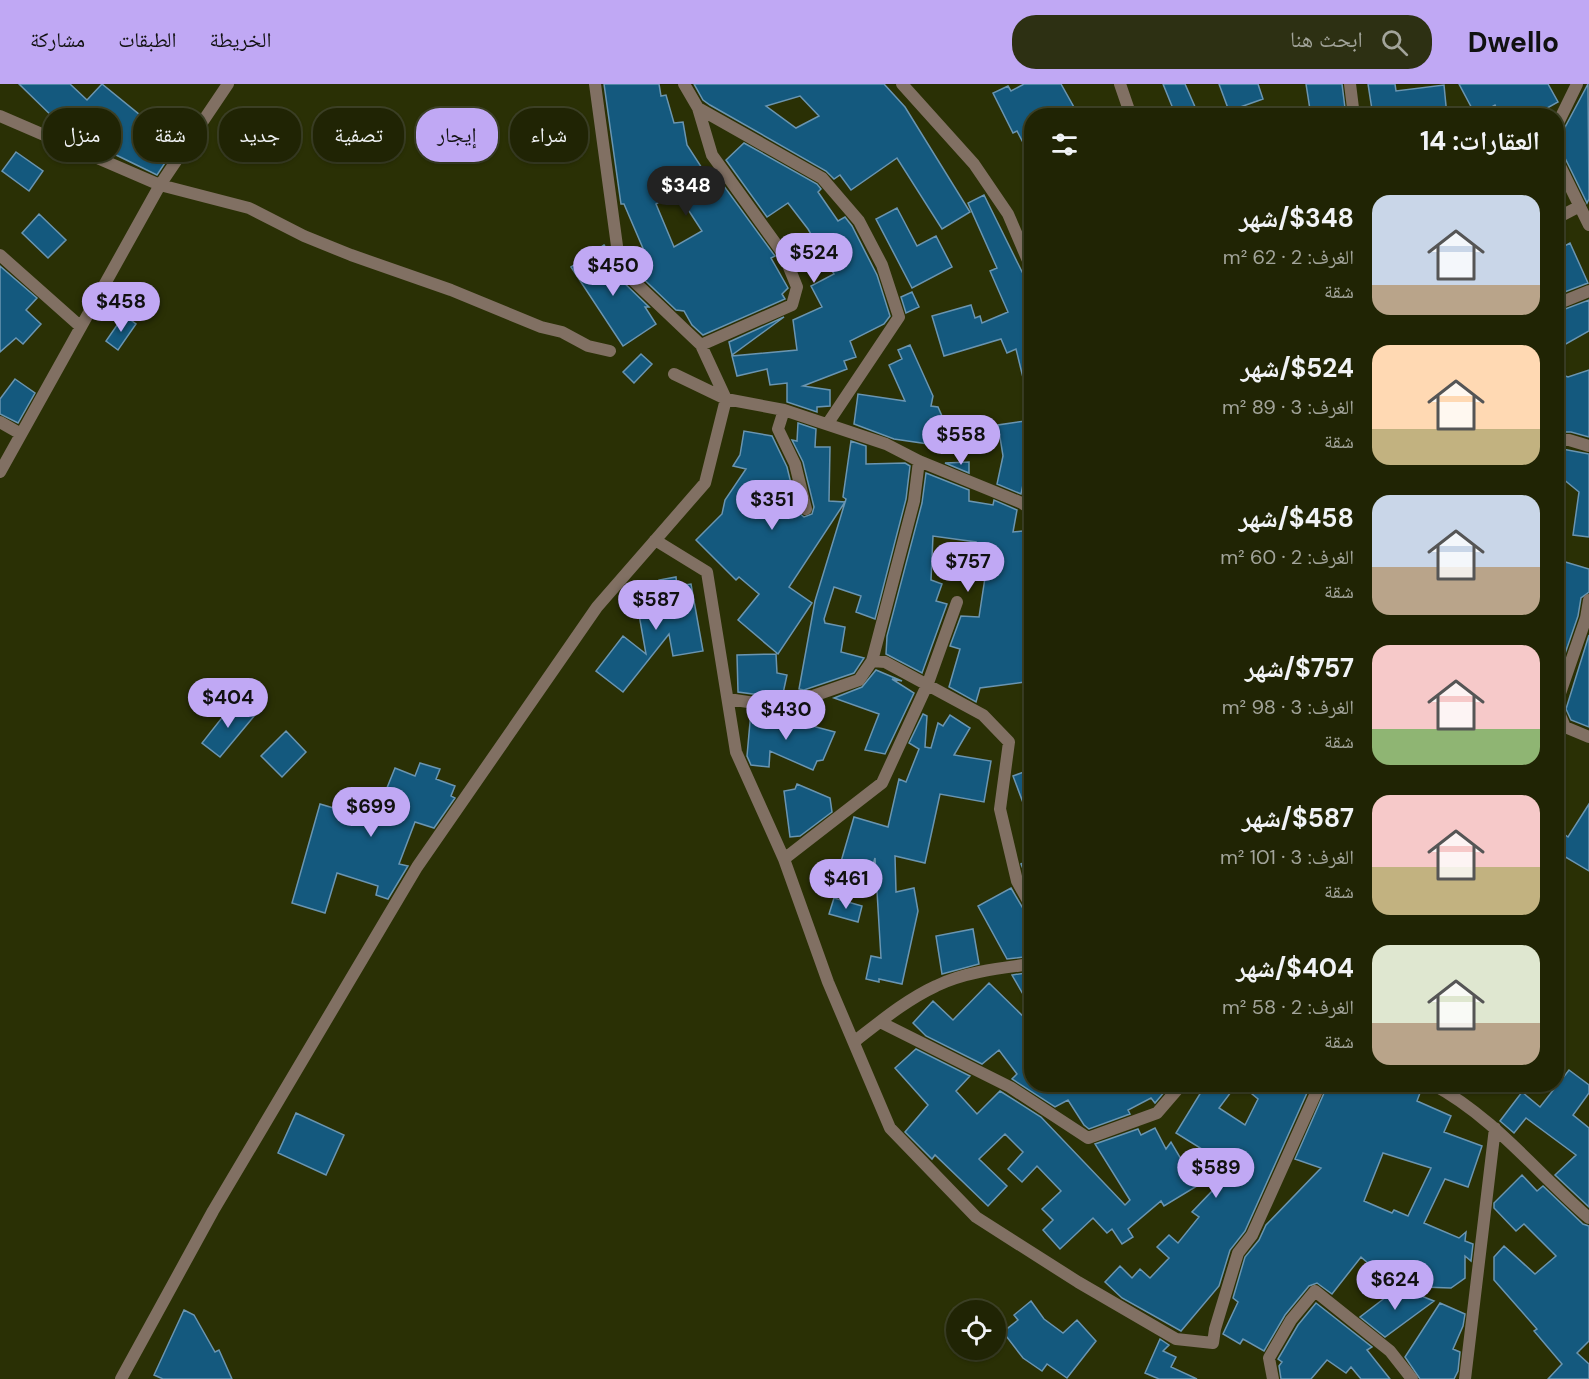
<!DOCTYPE html>
<html lang="ar">
<meta charset="utf-8">
<style>
body{margin:0;font-family:"DM Sans","Noto Naskh Arabic",sans-serif;background:#2d3013;color:#f1f3f6;direction:rtl;height:100vh;display:flex;flex-direction:column;font-size:22px;white-space:nowrap}
*{box-sizing:border-box;margin:0}
p{font-size:20px;color:#a2a49a}
.icon{flex:none;width:33px;height:33px;fill:none;stroke:currentColor;stroke-width:2;stroke-linecap:round;stroke-linejoin:round}
.map{position:relative;flex:1;overflow:hidden;direction:ltr}
.panel{position:absolute;left:1024px;top:24px;width:540px;height:984px;display:flex;flex-direction:column;background:#202404;border-radius:24px;box-shadow:0 2px 4px #0004,0 0 0 2px #3d4126;direction:rtl}
.panel>*{flex:none}
.guide{position:absolute;left:18px;top:24px;width:570px;height:54px;direction:rtl;display:flex;gap:12px}
.buttons{position:absolute;left:946px;top:1216px;display:grid;gap:12px}
.buttons a{display:grid;place-items:center;width:60px;height:60px;border-radius:50%;background:#202404;box-shadow:0 2px 4px #0004,0 0 0 2px #3d4126;font-size:30px}
.price{position:absolute;translate:-50% -51px;padding:0 14px;border-radius:21px;background:#c0a8f4;color:#111;font-size:20px;line-height:39px;filter:drop-shadow(0 2px 3px #0008)}
.price::after{content:'';position:absolute;left:50%;top:36px;width:18px;height:14px;margin-left:-9px;background:inherit;clip-path:polygon(0 0,100% 0,50% 100%)}
.price.current{background:#222;color:#fff}
ul{padding:0;list-style:none}
li{display:flex;align-items:center;gap:18px;height:150px;padding:0 24px}
li span{display:grid;place-items:center;flex:none;width:168px;height:120px;border-radius:18px;color:#555}
li>.icon{margin-inline-start:auto}
span .icon{width:72px;height:72px;fill:#fffc;stroke-width:1}
li b{font-size:26px}
h2{display:flex;justify-content:space-between;align-items:center;height:72px;padding:0 24px;font-size:26px}
.tag{padding:0 21px;border-radius:24px;background:#202404;box-shadow:0 2px 4px #0004,0 0 0 2px #3d4126;font-size:21px;line-height:54px}
.tag.current{background:#c0a8f4;color:#111}
header{display:flex;align-items:center;gap:36px;box-sizing:border-box;height:84px;padding:0 30px;background:#c0a8f4;color:#111}
header strong{font-size:28px}
nav{display:flex;gap:33px;margin-inline-start:auto;font-size:21px}
.search{width:420px;height:54px;background:#2d3013;display:flex;align-items:center;gap:15px;box-sizing:border-box;padding:0 21px;border-radius:24px;color:#a2a49a;font-size:22px}
.map>svg:first-child{display:block}
.building{fill:#14597e;stroke:#6a95b1;stroke-width:1.5;fill-rule:evenodd}
.lines{fill:none;stroke-linecap:round;stroke-linejoin:round}
.street{stroke:#817063;stroke-width:12}
</style>
<header>
<strong>Dwello</strong>
<div class="search"><svg class="icon" aria-label="search" viewBox="0 0 24 24"><circle cx="10" cy="10" r="6"/><path d="M15 15l6 6"/></svg>ابحث هنا</div>
<nav><a>الخريطة</a><a>الطبقات</a><a>مشاركة</a></nav>
</header>
<div class="map">
<svg width="1589" height="1295" viewBox="0 0 1589 1295">
<rect width="100%" height="100%" fill="#2a3005"/>
<!-- building -->
<path class="building" d="M 19,0 L 70,0 L 87,16 L 102,0 L 150,39 L 158,25 L 188,44 L 157,91 L 112,69 L 67,32 L 60,40 Z
M 604,0 L 659,0 L 661,12 L 666,11 L 674,39 L 683,38 L 687,61 L 707,92 L 713,87 L 775,172 L 771,174 L 788,204 L 782,210 L 785,215 L 703,251 L 692,241 L 684,227 L 676,226 L 631,183 L 648,176 L 624,120 L 621,120 ZM 676,107 L 702,147 L 674,163 L 656,120 Z
M 694,0 L 884,0 L 905,23 L 970,128 L 942,145 L 897,74 L 851,106 L 840,91 L 834,95 L 826,87 L 710,21 L 703,16 ZM 800,12 L 819,32 L 796,44 L 766,22 Z
M 1024,0 L 1061,0 L 1075,25 L 1063,32 L 1032,32 L 1032,76 L 1017,47 L 1013,49 L 993,9 L 1008,2 L 1011,7 Z
M 1163,0 L 1185,0 L 1199,32 L 1176,32 Z
M 1219,0 L 1258,0 L 1263,15 L 1229,27 Z
M 1306,0 L 1342,0 L 1346,32 L 1311,32 Z
M 1368,0 L 1395,0 L 1396,7 L 1444,1 L 1447,32 L 1373,32 Z
M 1459,0 L 1548,0 L 1558,18 L 1533,32 L 1500,32 L 1495,21 L 1476,32 Z
M 1588,0 L 1589,115 L 1587,119 L 1564,72 L 1557,68 L 1557,51 L 1564,45 Z
M 744,59 L 817,100 L 821,105 L 818,108 L 838,137 L 845,133 L 852,142 L 877,191 L 890,232 L 884,240 L 850,257 L 856,273 L 844,277 L 847,285 L 803,302 L 830,306 L 830,322 L 817,323 L 817,328 L 787,318 L 787,299 L 770,301 L 767,285 L 737,292 L 732,272 L 797,266 L 793,236 L 822,223 L 811,202 L 834,190 L 808,145 L 788,119 L 767,133 L 726,76 Z
M 16,68 L 43,87 L 29,107 L 2,87 Z
M 984,111 L 1032,208 L 1028,212 L 1032,221 L 1032,310 L 1027,310 L 1016,265 L 1007,269 L 1001,255 L 944,272 L 932,232 L 971,221 L 975,234 L 980,232 L 982,239 L 1008,228 L 990,187 L 997,184 L 968,119 Z
M 897,124 L 917,162 L 936,152 L 952,183 L 912,204 L 876,135 Z
M 39,130 L 66,156 L 48,174 L 22,149 Z
M 1570,159 L 1588,199 L 1557,211 L 1557,166 Z
M 604,161 L 610,170 L 614,189 L 649,223 L 645,223 L 656,240 L 623,262 L 571,183 Z
M 0,182 L 37,214 L 26,226 L 41,240 L 23,260 L 16,254 L 0,268 Z
M 912,208 L 919,223 L 906,229 L 901,213 Z
M 1589,216 L 1589,247 L 1557,265 L 1557,228 Z
M 124,231 L 136,240 L 118,266 L 106,257 Z
M 784,233 L 732,271 L 729,258 Z
M 910,261 L 933,312 L 931,322 L 938,323 L 956,364 L 894,355 L 854,340 L 858,310 L 905,317 L 889,281 L 902,275 L 898,266 Z
M 641,270 L 652,280 L 634,299 L 623,288 Z
M 1589,286 L 1589,353 L 1571,348 L 1557,348 L 1557,289 L 1568,293 Z
M 15,295 L 35,309 L 18,339 L 0,330 L 0,315 Z
M 1032,336 L 1032,382 L 1027,382 L 1021,410 L 997,400 L 1003,372 L 998,341 Z
M 798,339 L 816,345 L 815,363 L 830,363 L 829,417 L 845,418 L 789,503 L 812,519 L 778,570 L 738,536 L 759,510 L 739,493 L 736,496 L 696,456 L 722,430 L 725,416 L 746,385 L 733,382 L 740,371 L 744,347 L 772,352 L 787,383 L 798,428 L 804,433 L 812,430 L 814,423 L 803,378 L 792,356 L 797,357 Z
M 851,357 L 866,362 L 866,380 L 905,379 L 910,382 L 906,415 L 875,535 L 856,528 L 861,512 L 834,503 L 824,535 L 825,539 L 845,543 L 841,568 L 864,574 L 854,589 L 804,606 L 799,605 L 815,517 L 846,415 L 843,413 Z
M 1557,364 L 1589,370 L 1589,453 L 1573,451 L 1579,408 L 1557,390 Z
M 969,378 L 969,389 L 945,379 Z
M 926,389 L 969,406 L 969,417 L 993,421 L 994,416 L 1017,426 L 1013,448 L 1032,446 L 1032,597 L 980,604 L 976,618 L 949,603 L 960,565 L 950,562 L 961,532 L 979,533 L 988,474 L 973,472 L 976,458 L 933,452 L 931,496 L 942,500 L 936,517 L 947,520 L 922,589 L 886,570 L 887,552 L 922,419 Z
M 1562,477 L 1589,485 L 1589,508 L 1581,514 L 1578,532 L 1557,593 L 1557,495 Z
M 676,493 L 677,502 L 691,500 L 703,567 L 673,572 L 669,550 L 623,608 L 596,587 L 623,552 L 646,570 L 635,508 L 660,503 L 659,496 Z
M 1589,551 L 1589,643 L 1571,636 L 1566,625 Z
M 776,570 L 777,589 L 787,591 L 782,614 L 738,608 L 737,571 Z
M 876,586 L 902,597 L 892,595 L 914,609 L 885,670 L 865,666 L 879,630 L 834,614 L 862,603 Z
M 236,616 L 255,631 L 220,673 L 202,659 Z
M 751,627 L 779,631 L 780,642 L 805,640 L 835,648 L 823,676 L 817,677 L 813,686 L 770,667 L 769,683 L 751,681 L 747,672 Z
M 923,630 L 927,632 L 925,663 L 931,664 L 938,639 L 943,642 L 950,631 L 970,644 L 954,671 L 991,677 L 984,718 L 940,710 L 925,779 L 895,772 L 896,808 L 914,804 L 918,827 L 902,900 L 879,895 L 879,898 L 866,895 L 871,872 L 881,874 L 875,774 L 870,790 L 840,781 L 854,733 L 888,743 L 899,695 L 906,698 L 919,665 L 909,659 Z
M 286,647 L 306,668 L 282,693 L 261,672 Z
M 420,679 L 440,685 L 436,695 L 455,702 L 451,712 L 455,714 L 434,744 L 415,738 L 399,780 L 408,782 L 388,815 L 376,811 L 378,802 L 337,789 L 325,829 L 292,819 L 320,720 L 374,736 L 395,684 L 415,692 Z
M 1032,685 L 1032,739 L 1031,740 L 1013,692 Z
M 797,700 L 830,714 L 832,728 L 800,752 L 790,753 L 784,707 L 795,705 Z
M 1589,720 L 1589,787 L 1557,768 L 1557,762 L 1564,750 L 1568,753 Z
M 1032,775 L 1032,807 L 1021,780 Z
M 1011,804 L 1025,828 L 1032,832 L 1032,872 L 1007,875 L 978,822 Z
M 834,814 L 862,822 L 858,838 L 829,830 Z
M 973,845 L 979,880 L 942,890 L 936,852 Z
M 1032,888 L 1032,926 L 1012,891 Z
M 989,899 L 1032,941 L 1032,1000 L 1092,1000 L 1095,1008 L 1108,1000 L 1171,1000 L 1155,1019 L 1151,1014 L 1128,1026 L 1130,1030 L 1089,1045 L 1084,1041 L 1068,1016 L 1055,1023 L 1012,995 L 1017,990 L 999,966 L 982,980 L 926,952 L 913,939 L 933,917 L 953,936 Z
M 916,965 L 970,992 L 956,1007 L 977,1030 L 1000,1007 L 1041,1033 L 1125,1121 L 1130,1116 L 1095,1060 L 1138,1045 L 1141,1051 L 1155,1044 L 1166,1065 L 1171,1058 L 1197,1102 L 1164,1122 L 1161,1117 L 1128,1145 L 1133,1153 L 1122,1160 L 1112,1145 L 1107,1149 L 1093,1134 L 1060,1165 L 1043,1146 L 1053,1136 L 1042,1125 L 1061,1107 L 1037,1082 L 1022,1098 L 1008,1085 L 1023,1068 L 1005,1050 L 979,1075 L 1007,1102 L 988,1122 L 935,1071 L 932,1075 L 905,1048 L 928,1021 L 895,984 Z
M 1569,986 L 1589,1001 L 1589,1009 L 1573,1031 L 1589,1044 L 1589,1123 L 1555,1091 L 1576,1071 L 1526,1034 L 1514,1049 L 1500,1037 L 1522,1008 L 1540,1023 Z
M 1206,1000 L 1237,1000 L 1219,1024 L 1245,1041 L 1258,1015 L 1240,1000 L 1311,1000 L 1245,1147 L 1230,1166 L 1219,1202 L 1181,1247 L 1122,1214 L 1105,1198 L 1120,1182 L 1132,1194 L 1140,1185 L 1150,1194 L 1169,1174 L 1157,1163 L 1169,1151 L 1178,1159 L 1199,1133 L 1192,1128 L 1237,1081 L 1235,1079 L 1229,1082 L 1176,1049 Z
M 1328,1000 L 1401,1000 L 1420,1009 L 1417,1017 L 1451,1032 L 1444,1048 L 1482,1062 L 1468,1103 L 1445,1095 L 1424,1139 L 1459,1154 L 1466,1148 L 1465,1157 L 1473,1160 L 1471,1177 L 1465,1172 L 1465,1194 L 1451,1204 L 1394,1202 L 1361,1173 L 1332,1210 L 1317,1199 L 1309,1202 L 1285,1231 L 1264,1267 L 1243,1255 L 1240,1260 L 1223,1250 L 1238,1218 L 1233,1214 L 1245,1173 L 1259,1156 L 1266,1141 L 1321,1084 L 1295,1075 ZM 1383,1069 L 1431,1084 L 1408,1132 L 1394,1126 L 1392,1129 L 1364,1117 Z
M 296,1029 L 344,1051 L 326,1091 L 278,1069 Z
M 1522,1091 L 1537,1107 L 1543,1102 L 1583,1140 L 1589,1142 L 1589,1257 L 1577,1269 L 1589,1280 L 1589,1295 L 1548,1295 L 1562,1280 L 1534,1247 L 1537,1245 L 1494,1196 L 1494,1173 L 1504,1162 L 1535,1190 L 1556,1172 L 1524,1140 L 1516,1147 L 1494,1124 L 1494,1119 Z
M 1399,1203 L 1434,1217 L 1385,1253 L 1360,1233 Z
M 1031,1217 L 1044,1235 L 1063,1249 L 1077,1236 L 1096,1257 L 1067,1294 L 1047,1280 L 1042,1287 L 1023,1274 L 1003,1248 L 1018,1236 L 1014,1231 Z
M 1316,1219 L 1372,1263 L 1367,1266 L 1390,1295 L 1361,1295 L 1351,1283 L 1346,1289 L 1327,1276 L 1311,1295 L 1281,1295 L 1279,1282 L 1282,1278 L 1278,1275 L 1298,1241 Z
M 1440,1219 L 1465,1230 L 1463,1242 L 1453,1265 L 1460,1268 L 1458,1287 L 1454,1295 L 1420,1295 L 1405,1273 Z
M 184,1226 L 194,1231 L 215,1268 L 219,1266 L 232,1295 L 163,1295 L 154,1291 Z
M 1160,1255 L 1169,1261 L 1163,1267 L 1176,1273 L 1171,1283 L 1197,1295 L 1159,1295 L 1145,1289 Z"/>
<g class="lines">
<!-- street -->
<path class="street" d="M 684,0 L 698,24 L 712,71 L 784,171 L 797,203 L 792,221 L 701,261
M 902,0 L 974,80 L 1008,130 L 1032,186
M 1120,0 L 1131,32
M 1350,0 L 1354,32
M 698,24 L 822,94 L 859,137 L 882,181 L 899,233 L 828,339
M 0,32 L 160,101 L 249,124 L 304,152 L 351,171 L 451,206 L 541,243 L 562,248 L 588,262 L 610,267
M 1557,41 L 1577,0
M 1557,76 L 1589,141
M 1557,134 L 1580,122
M 0,171 L 81,243
M 1557,220 L 1589,207
M 674,290 L 726,315 L 784,326 L 886,360 L 919,377 L 1022,419 L 1032,426
M 784,326 L 778,345 L 795,380 L 806,425
M 0,338 L 21,350
M 1557,356 L 1569,356 L 1589,362
M 0,388 L 160,101 L 228,0
M 655,456 L 707,488 L 736,668 L 784,775 L 828,898 L 890,1044 L 976,1133 L 1078,1198 L 1176,1255 L 1213,1259 L 1215,1245 L 1238,1169 L 1252,1151 L 1320,1000
M 872,577 L 885,578 L 983,631 L 1009,658 L 1000,725 L 1017,797 L 1032,824
M 728,615 L 781,623 L 859,596 L 872,577 L 914,417 L 919,377
M 1557,618 L 1586,534 L 1589,516
M 1557,624 L 1565,643 L 1589,653
M 784,775 L 882,699 L 928,599 L 957,518
M 880,938 L 1010,1003 L 1088,1054 L 1157,1029 L 1182,1000
M 855,957 C 881,937 906,916 936,902 C 964,888 1001,884 1032,880
M 1432,1000 C 1494,1033 1537,1089 1589,1134
M 121,1295 L 213,1127 L 417,783 L 597,523 L 705,399 L 726,315 L 701,261 L 620,184 L 595,0
M 1273,1295 L 1269,1274 L 1291,1236 L 1315,1207 L 1390,1267 L 1412,1295
M 1465,1295 L 1495,1044"/>
</g>
</svg>
<div class="buttons">
<a><svg class="icon" aria-label="locate" viewBox="0 0 24 24"><circle cx="12" cy="12" r="6"/><path d="M12 2v4M12 18v4M2 12h4M18 12h4"/></svg></a>
</div>
<b class="price current" style="left:686px;top:133px">$348</b>
<b class="price" style="left:814px;top:200px">$524</b>
<b class="price" style="left:613px;top:213px">$450</b>
<b class="price" style="left:121px;top:249px">$458</b>
<b class="price" style="left:961px;top:382px">$558</b>
<b class="price" style="left:772px;top:447px">$351</b>
<b class="price" style="left:968px;top:509px">$757</b>
<b class="price" style="left:656px;top:547px">$587</b>
<b class="price" style="left:228px;top:645px">$404</b>
<b class="price" style="left:786px;top:657px">$430</b>
<b class="price" style="left:371px;top:754px">$699</b>
<b class="price" style="left:846px;top:826px">$461</b>
<b class="price" style="left:1216px;top:1115px">$589</b>
<b class="price" style="left:1395px;top:1227px">$624</b>
<div class="guide">
<a class="tag">شراء</a>
<a class="tag current">إيجار</a>
<a class="tag">تصفية</a>
<a class="tag">جديد</a>
<a class="tag">شقة</a>
<a class="tag">منزل</a>
</div>
<section class="panel">
<h2>العقارات: 14<svg class="icon" aria-label="filters" viewBox="0 0 24 24"><path d="M4 7h16M4 17h16"/><circle cx="9" cy="7" r="2"/><circle cx="15" cy="17" r="2"/></svg></h2>
<ul>
<li><span style="background:linear-gradient(#c9d6e8 75%,#b9a48a 0)"><svg class="icon" aria-label="home" viewBox="0 0 24 24"><path d="M3 11l9-7 9 7M6 9v11h12V9"/></svg></span><div><b>$348/شهر</b><p>الغرف: 2 · 62 m²</p><p>شقة</p></div></li>
<li><span style="background:linear-gradient(#ffd9b3 70%,#c2b280 0)"><svg class="icon" aria-label="home" viewBox="0 0 24 24"><path d="M3 11l9-7 9 7M6 9v11h12V9"/></svg></span><div><b>$524/شهر</b><p>الغرف: 3 · 89 m²</p><p>شقة</p></div></li>
<li><span style="background:linear-gradient(#c9d6e8 60%,#b9a48a 0)"><svg class="icon" aria-label="home" viewBox="0 0 24 24"><path d="M3 11l9-7 9 7M6 9v11h12V9"/></svg></span><div><b>$458/شهر</b><p>الغرف: 2 · 60 m²</p><p>شقة</p></div></li>
<li><span style="background:linear-gradient(#f6c9c9 70%,#8fb573 0)"><svg class="icon" aria-label="home" viewBox="0 0 24 24"><path d="M3 11l9-7 9 7M6 9v11h12V9"/></svg></span><div><b>$757/شهر</b><p>الغرف: 3 · 98 m²</p><p>شقة</p></div></li>
<li><span style="background:linear-gradient(#f6c9c9 60%,#c2b280 0)"><svg class="icon" aria-label="home" viewBox="0 0 24 24"><path d="M3 11l9-7 9 7M6 9v11h12V9"/></svg></span><div><b>$587/شهر</b><p>الغرف: 3 · 101 m²</p><p>شقة</p></div></li>
<li><span style="background:linear-gradient(#dfe7d0 65%,#b9a48a 0)"><svg class="icon" aria-label="home" viewBox="0 0 24 24"><path d="M3 11l9-7 9 7M6 9v11h12V9"/></svg></span><div><b>$404/شهر</b><p>الغرف: 2 · 58 m²</p><p>شقة</p></div></li>
</ul>
</section>
</div>
